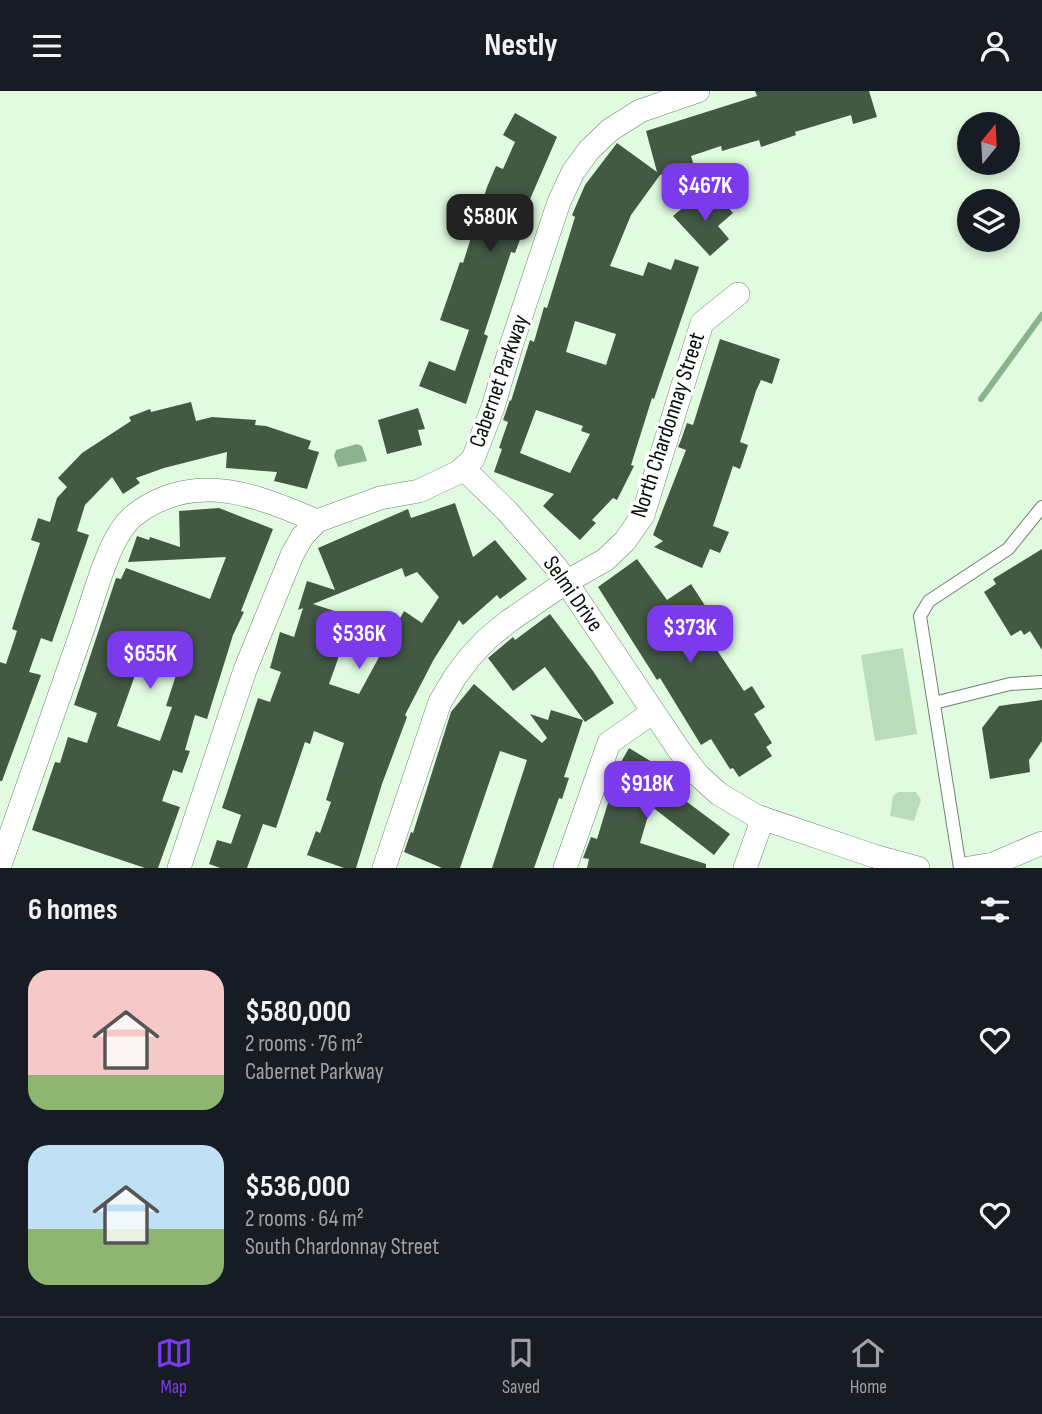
<!DOCTYPE html>
<meta charset="utf-8">
<style>
body{margin:0;font-family:"Sofia Sans Condensed",sans-serif;background:#242831;color:#f1f3f6;height:100vh;display:flex;flex-direction:column;font-size:26px;white-space:nowrap}
*{box-sizing:border-box;margin:0}
p{font-size:23px;color:#9ea1a6}
.icon{flex:none;width:38px;height:38px;fill:none;stroke:currentColor;stroke-width:2;stroke-linecap:round;stroke-linejoin:round}
.map{position:relative;height:777px;overflow:hidden}
.details{display:flex;flex-direction:column;background:#171b24;flex:1}
.details>*{flex:none}
.needle{width:46px;rotate:18deg}
.fabs{position:absolute;left:957px;top:21px;display:grid;gap:14px}
.fabs a{display:grid;place-items:center;width:63px;height:63px;border-radius:50%;background:#171b24;box-shadow:0 4px 10px #0003;font-size:35px}
.price{position:absolute;translate:-50% -60px;padding:0 16px;border-radius:14px;background:#7c3aed;color:#fff;font-size:23px;line-height:46px;filter:drop-shadow(0 2px 4px #0008)}
.price::after{content:'';position:absolute;left:50%;top:42px;width:21px;height:16px;margin-left:-10px;background:inherit;clip-path:polygon(0 0,100% 0,50% 100%)}
.price.selected{background:#222;color:#fff}
ul{padding:0;list-style:none}
li{display:flex;align-items:center;gap:21px;height:175px;padding:0 28px}
li span{display:grid;place-items:center;flex:none;width:196px;height:140px;border-radius:21px;color:#555}
li>.icon{margin-inline-start:auto}
span .icon{width:84px;height:84px;fill:#fffc;stroke-width:1}
li b{font-size:30px}
h2{display:flex;justify-content:space-between;align-items:center;height:84px;padding:0 28px;font-size:30px}
header{display:flex;justify-content:space-between;align-items:center;height:91px;padding:0 28px;background:#171b24;font-size:32px;font-weight:700}
.tab-bar{display:flex;justify-content:space-around;align-items:center;height:98px;border-top:2px solid #363941;background:#171b24;font-size:19px;color:#9ea1a6}
.tab-bar a{display:grid;justify-items:center;gap:4px}
.tab-bar .selected{color:#7c3aed}
.map>svg:first-child{display:block}
.green{fill:#bbdcbb}
.water{fill:#8cb48c}
.lines{fill:none;stroke-linecap:round;stroke-linejoin:round}
.stream{stroke:#8cb48c;stroke-width:6}
.building{fill:#435944;fill-rule:evenodd}
.lane-casing{stroke:#6d846c;stroke-width:14}
.street-casing{stroke:#6d846c;stroke-width:24}
.lane{stroke:#fff;stroke-width:12}
.street{stroke:#fff;stroke-width:23}
.labels{text-anchor:middle;dominant-baseline:central;stroke-width:7;stroke-linejoin:round;paint-order:stroke}
.street-label{font-size:23px;fill:#081109;stroke:#fff}
</style>
<header><svg class="icon" aria-label="menu" viewBox="0 0 24 24"><path d="M4 6h16M4 12h16M4 18h16"/></svg>Nestly<svg class="icon" aria-label="person" viewBox="0 0 24 24"><circle cx="12" cy="8" r="4"/><path d="M4 21q1-7 8-7t8 7"/></svg></header>
<div class="map">
<svg width="1042" height="777" viewBox="0 0 1042 777">
<rect width="100%" height="100%" fill="#e0fbe0"/>
<!-- green -->
<path class="green" d="M 903,557 L 917,643 L 875,650 L 861,564 Z
M 898,701 L 916,701 L 921,709 L 914,730 L 890,725 L 893,705 Z"/>
<!-- water -->
<path class="water" d="M 357,353 L 362,355 L 367,370 L 338,376 L 334,365 L 336,359 Z"/>
<g class="lines">
<!-- stream -->
<path class="stream" d="M 981,308 L 1042,224"/>
</g>
<!-- building -->
<path class="building" d="M 755,0 L 869,0 L 877,26 L 853,33 L 851,24 L 795,41 L 796,44 L 761,56 L 759,49 L 722,60 L 721,55 L 691,65 L 694,75 L 660,84 L 631,124 L 610,175 L 643,185 L 648,171 L 671,179 L 675,168 L 699,176 L 654,308 L 652,307 L 631,374 L 634,375 L 617,409 L 613,407 L 592,429 L 596,432 L 580,449 L 543,415 L 554,403 L 494,381 L 502,358 L 499,357 L 508,331 L 503,329 L 510,309 L 511,310 L 530,249 L 534,251 L 544,216 L 547,217 L 575,126 L 572,124 L 585,94 L 617,52 L 657,81 L 646,40 L 757,5 ZM 575,230 L 616,243 L 606,274 L 566,261 ZM 536,319 L 583,335 L 581,340 L 590,343 L 570,382 L 520,362 Z
M 515,22 L 557,46 L 518,136 L 524,138 L 515,162 L 511,161 L 484,243 L 488,245 L 466,313 L 419,295 L 429,270 L 455,280 L 469,239 L 440,229 L 460,171 L 463,172 L 487,96 L 496,75 L 503,78 L 515,51 L 503,44 Z
M 717,104 L 733,122 L 718,135 L 729,148 L 710,165 L 673,125 L 693,108 L 701,118 Z
M 720,248 L 780,268 L 772,293 L 761,289 L 756,300 L 740,351 L 748,354 L 740,378 L 733,375 L 713,435 L 729,441 L 720,462 L 710,458 L 702,477 L 654,456 L 663,450 L 653,444 L 686,359 L 678,356 L 681,349 L 687,332 L 693,334 Z
M 191,311 L 196,330 L 212,326 L 256,329 L 255,334 L 266,335 L 311,350 L 308,358 L 319,361 L 307,398 L 274,390 L 277,381 L 226,377 L 227,361 L 164,377 L 136,387 L 140,392 L 123,403 L 112,386 L 85,414 L 77,440 L 89,444 L 52,551 L 41,547 L 29,581 L 41,584 L 2,690 L 0,690 L 0,571 L 6,573 L 17,540 L 12,538 L 40,452 L 31,449 L 38,427 L 50,431 L 57,407 L 67,396 L 58,387 L 82,362 L 131,330 L 129,326 L 150,318 L 151,321 Z
M 418,317 L 425,338 L 418,339 L 422,354 L 387,363 L 378,329 Z
M 455,412 L 473,466 L 495,449 L 527,488 L 500,508 L 497,504 L 463,534 L 459,529 L 434,568 L 405,624 L 407,626 L 382,693 L 356,777 L 344,777 L 307,764 L 316,740 L 320,742 L 331,711 L 326,709 L 344,652 L 314,640 L 310,653 L 305,651 L 276,737 L 263,733 L 247,777 L 220,777 L 209,773 L 217,749 L 231,753 L 241,724 L 222,717 L 258,607 L 270,611 L 281,581 L 270,577 L 280,541 L 294,546 L 303,517 L 298,519 L 307,490 L 335,499 L 318,457 L 408,418 L 411,427 ZM 402,477 L 405,486 L 417,481 L 439,506 L 422,532 L 404,520 L 359,603 L 329,593 L 353,526 L 313,513 Z
M 219,417 L 273,438 L 241,520 L 244,521 L 233,544 L 207,628 L 195,624 L 185,659 L 190,660 L 182,682 L 173,679 L 162,710 L 180,716 L 158,777 L 145,777 L 32,739 L 55,671 L 60,672 L 68,646 L 87,652 L 97,622 L 74,614 L 116,487 L 121,488 L 126,477 L 210,508 L 226,466 L 128,471 L 137,445 L 149,449 L 150,446 L 180,456 L 179,420 ZM 146,567 L 178,578 L 166,615 L 172,616 L 160,650 L 117,635 L 140,570 L 145,571 Z
M 1042,458 L 1042,559 L 1030,540 L 1024,544 L 1021,539 L 1011,545 L 984,501 L 996,493 L 993,488 Z
M 637,468 L 667,509 L 691,493 L 726,547 L 715,556 L 744,600 L 752,595 L 765,616 L 754,623 L 772,652 L 766,656 L 772,665 L 739,686 L 733,677 L 730,678 L 711,648 L 701,654 L 660,587 L 657,589 L 598,496 Z
M 550,523 L 593,580 L 614,612 L 585,631 L 545,576 L 513,600 L 488,567 L 513,546 L 515,549 Z
M 474,593 L 542,652 L 547,647 L 530,623 L 548,629 L 551,619 L 583,629 L 564,686 L 569,687 L 562,708 L 559,707 L 534,777 L 492,777 L 527,669 L 500,660 L 460,777 L 442,777 L 404,761 L 411,741 L 413,742 L 451,621 Z
M 1042,609 L 1042,650 L 1029,669 L 1030,681 L 990,688 L 982,637 L 999,615 Z
M 629,657 L 665,679 L 659,690 L 730,743 L 714,764 L 651,715 L 640,752 L 706,773 L 706,777 L 587,777 L 589,768 L 583,767 L 591,746 L 597,748 L 615,689 L 612,687 Z"/>
<g class="lines">
<!-- lane casing -->
<g class="lane-casing">
<path id="lane" d="M 934,612 L 1010,593 L 1042,591
M 960,777 L 920,525 L 929,510 L 1008,458 L 1042,416"/>
</g>
<!-- street casing -->
<g class="street-casing">
<path id="street" d="M 463,377 L 507,420 L 556,476 L 679,659 L 698,684 L 719,703 L 756,725 L 874,765 L 918,777
M 0,774 C 27,697 54,620 81,543 C 92,513 104,464 122,438 C 126,432 134,424 140,420 C 199,380 258,405 317,430
M 179,777 L 245,579 L 292,464 L 302,446 L 317,430 L 380,407 L 419,400 L 459,381 L 473,368 L 493,316 L 511,255 L 559,111 L 573,81 L 589,59 L 610,39 L 640,20 L 698,0
M 384,777 L 440,611 L 455,586 L 470,566 L 487,548 L 509,530 L 566,491 L 605,469 L 625,450 L 643,424 L 702,232 L 738,203
M 565,777 L 609,652 L 653,621
M 745,777 L 763,727
M 969,777 L 993,773 L 1042,752"/>
</g>
<!-- lane -->
<use href="#lane" class="lane"/>
<!-- street -->
<use href="#street" class="street"/>
</g>
<g class="labels">
<!-- street labels -->
<g class="street-label">
<text transform="translate(499 290) rotate(-71)">Cabernet Parkway</text>
<text transform="translate(668 334) rotate(-72)">North Chardonnay Street</text>
<text transform="translate(573 503) rotate(55)">Selmi Drive</text>
</g>
</g>
</svg>
<div class="fabs">
<a><svg class="needle" viewBox="-14 -14 28 28"><path d="M0-13l5 13h-10z" fill="#e53935"/><path d="M0 13l5-13h-10z" fill="#9ea1a6"/></svg></a>
<a><svg class="icon" aria-label="layers" viewBox="0 0 24 24"><path d="M12 4l9 5-9 5-9-5zM3 14l9 5 9-5"/></svg></a>
</div>
<b class="price" style="left:705px;top:132px">$467K</b>
<b class="price selected" style="left:490px;top:163px">$580K</b>
<b class="price" style="left:690px;top:574px">$373K</b>
<b class="price" style="left:359px;top:580px">$536K</b>
<b class="price" style="left:150px;top:600px">$655K</b>
<b class="price" style="left:647px;top:730px">$918K</b>
</div>
<section class="details">
<h2>6 homes<svg class="icon" aria-label="filters" viewBox="0 0 24 24"><path d="M4 7h16M4 17h16"/><circle cx="9" cy="7" r="2"/><circle cx="15" cy="17" r="2"/></svg></h2>
<ul>
<li><span style="background:linear-gradient(#f6c9c9 75%,#8fb573 0)"><svg class="icon" aria-label="home" viewBox="0 0 24 24"><path d="M3 11l9-7 9 7M6 9v11h12V9"/></svg></span><div><b>$580,000</b><p>2 rooms · 76 m²</p><p>Cabernet Parkway</p></div><svg class="icon" aria-label="heart" viewBox="0 0 24 24"><path d="M12 20l-8-8c-3-5 5-10 8-4 3-6 11-1 8 4z"/></svg></li>
<li><span style="background:linear-gradient(#bfe0f5 60%,#8fb573 0)"><svg class="icon" aria-label="home" viewBox="0 0 24 24"><path d="M3 11l9-7 9 7M6 9v11h12V9"/></svg></span><div><b>$536,000</b><p>2 rooms · 64 m²</p><p>South Chardonnay Street</p></div><svg class="icon" aria-label="heart" viewBox="0 0 24 24"><path d="M12 20l-8-8c-3-5 5-10 8-4 3-6 11-1 8 4z"/></svg></li>
</ul>
</section>
<nav class="tab-bar">
<a class="selected"><svg class="icon" aria-label="map" viewBox="0 0 24 24"><path d="M3 6l6-2 6 2 6-2v14l-6 2-6-2-6 2zM9 4v14M15 6v14"/></svg>Map</a>
<a><svg class="icon" aria-label="saved" viewBox="0 0 24 24"><path d="M7 4h10v16l-5-4-5 4z"/></svg>Saved</a>
<a><svg class="icon" aria-label="home" viewBox="0 0 24 24"><path d="M3 11l9-7 9 7M6 9v11h12V9"/></svg>Home</a>
</nav>
